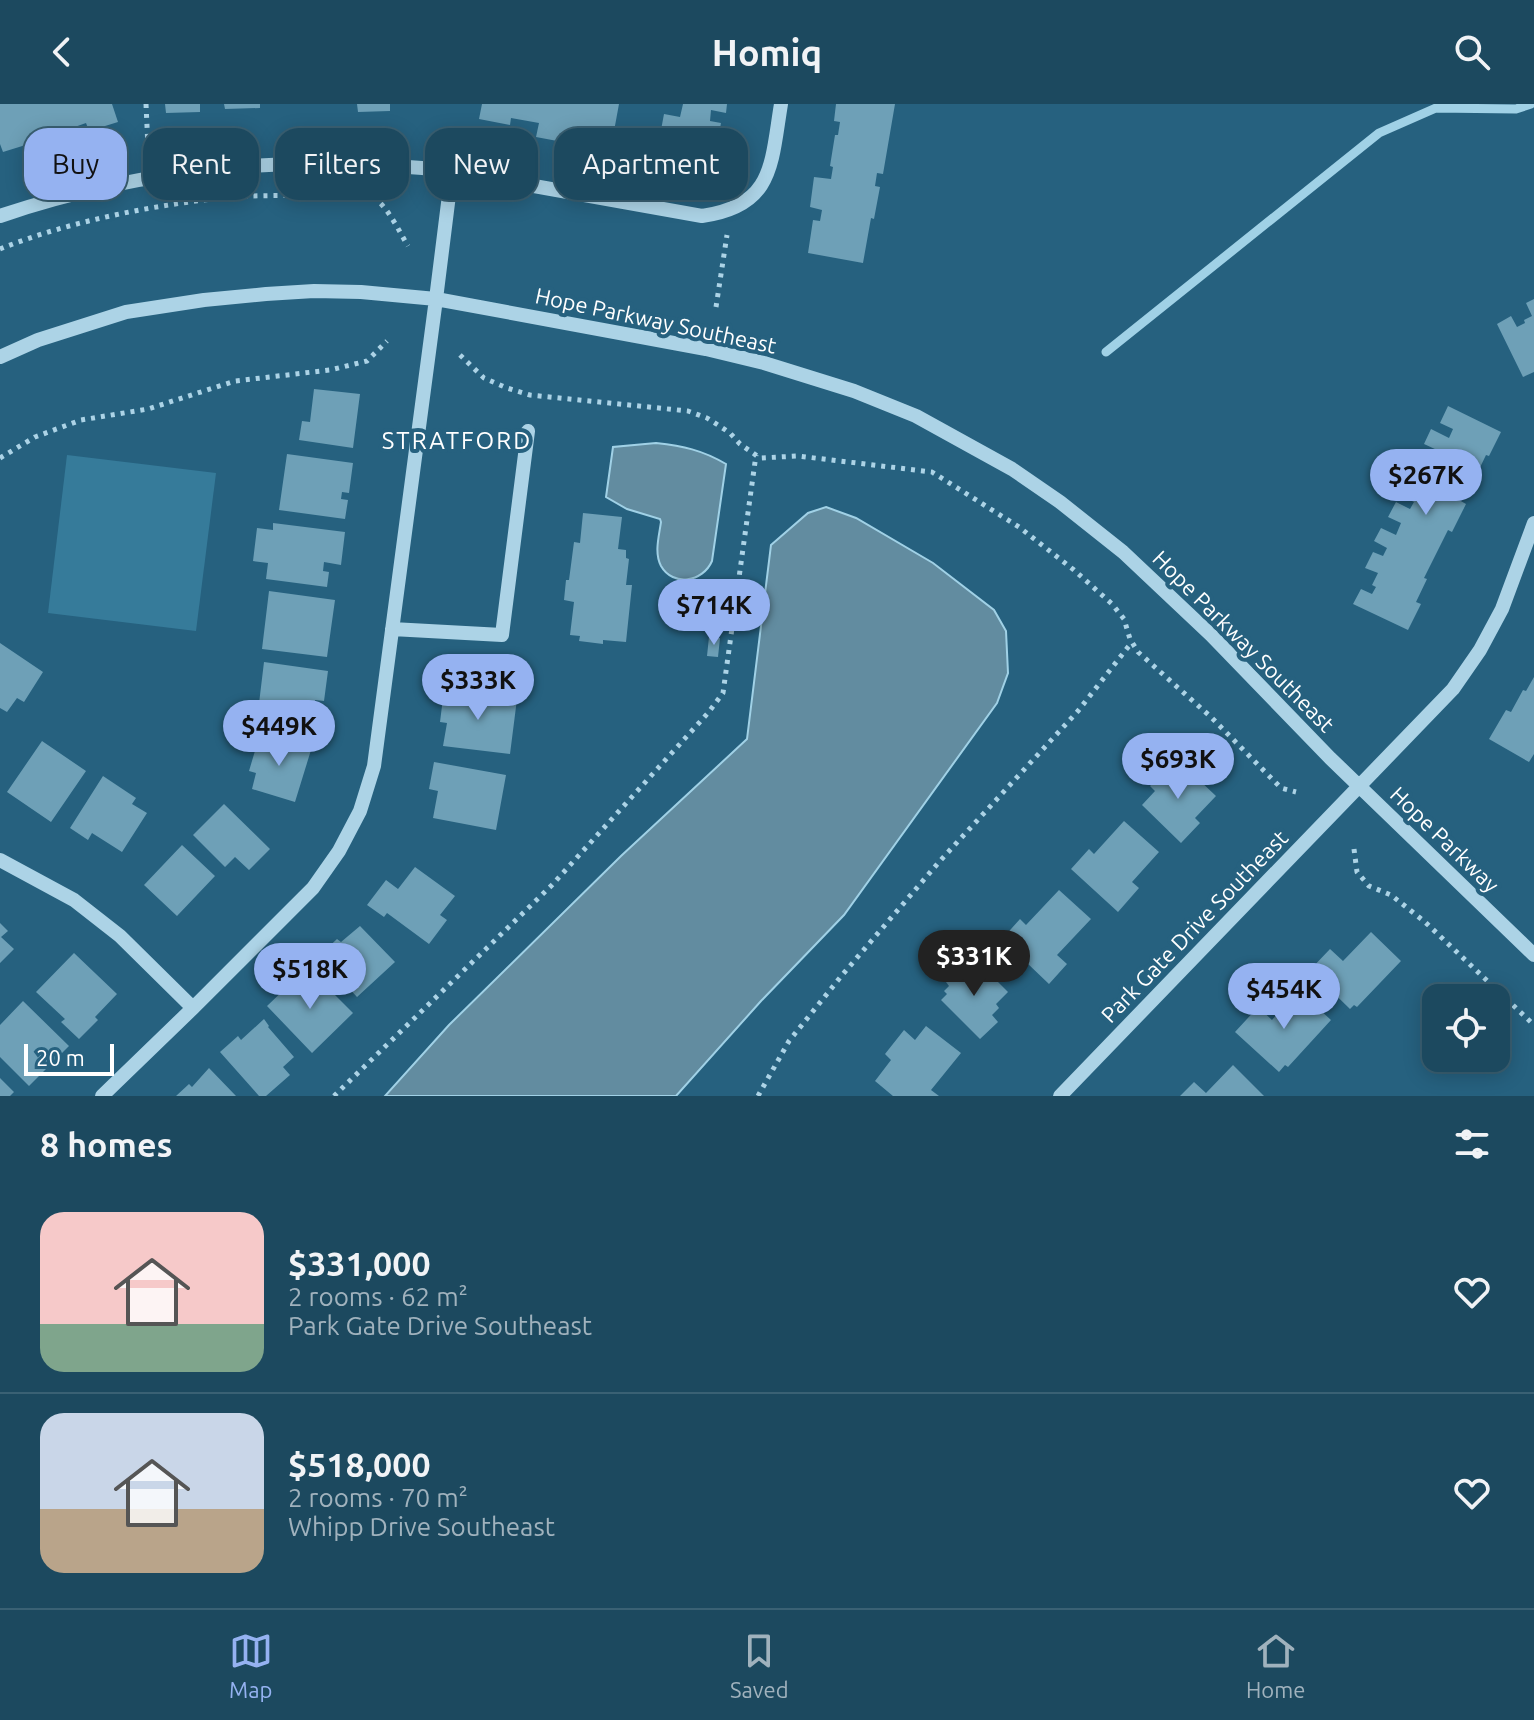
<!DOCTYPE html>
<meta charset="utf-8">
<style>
body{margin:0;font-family:Ubuntu,sans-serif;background:#295368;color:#f1f3f6;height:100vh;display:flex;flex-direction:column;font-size:30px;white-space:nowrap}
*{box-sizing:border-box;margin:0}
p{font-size:26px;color:#a0b2bd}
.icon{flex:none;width:44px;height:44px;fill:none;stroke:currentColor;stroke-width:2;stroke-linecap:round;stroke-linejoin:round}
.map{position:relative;height:992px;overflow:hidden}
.details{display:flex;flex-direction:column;background:#1c495f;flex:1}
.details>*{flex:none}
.top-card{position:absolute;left:24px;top:24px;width:800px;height:72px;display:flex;gap:16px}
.tools{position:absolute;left:1422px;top:880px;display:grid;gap:16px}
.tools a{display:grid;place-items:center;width:88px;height:88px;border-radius:16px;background:#1c495f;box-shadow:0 4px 20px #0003,0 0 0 2px #3a6174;font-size:40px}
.scale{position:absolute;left:24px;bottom:20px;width:90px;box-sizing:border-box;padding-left:8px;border:4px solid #fff;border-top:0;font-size:22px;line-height:28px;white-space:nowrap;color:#fff;-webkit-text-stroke:6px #26617f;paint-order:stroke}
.price{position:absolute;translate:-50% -68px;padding:0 18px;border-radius:28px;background:#95b2f1;color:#111;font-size:26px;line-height:52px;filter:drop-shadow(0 2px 4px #0008)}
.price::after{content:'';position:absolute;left:50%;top:48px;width:24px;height:18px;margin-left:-12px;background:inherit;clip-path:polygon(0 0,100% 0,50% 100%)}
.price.selected{background:#222;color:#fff}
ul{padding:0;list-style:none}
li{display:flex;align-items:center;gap:24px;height:200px;padding:0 40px}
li+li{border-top:2px solid #3a6174}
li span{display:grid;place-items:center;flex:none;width:224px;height:160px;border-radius:24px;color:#555}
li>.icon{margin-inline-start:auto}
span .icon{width:96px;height:96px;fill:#fffc;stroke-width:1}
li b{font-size:34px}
h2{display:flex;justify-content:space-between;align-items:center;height:96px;padding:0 40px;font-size:34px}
.pill{padding:0 28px;border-radius:24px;background:#1c495f;box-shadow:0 4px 20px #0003,0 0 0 2px #3a6174;font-size:28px;line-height:72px}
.pill.selected{background:#95b2f1;color:#111}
header{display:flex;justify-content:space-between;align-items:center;height:104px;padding:0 40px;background:#1c495f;font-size:36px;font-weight:600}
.tabs{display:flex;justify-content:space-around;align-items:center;height:112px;border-top:2px solid #3a6174;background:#1c495f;font-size:22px;color:#a0b2bd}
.tabs a{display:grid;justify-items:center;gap:4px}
.tabs .selected{color:#95b2f1}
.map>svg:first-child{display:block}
.green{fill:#367b9a}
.water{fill:#628ca0;stroke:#a0d1e6;stroke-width:2}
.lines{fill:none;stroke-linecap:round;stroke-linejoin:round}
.stream{stroke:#a0d1e6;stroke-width:9}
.building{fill:#6ea0b7}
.path{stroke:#acd3e6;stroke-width:5;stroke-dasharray:4 6;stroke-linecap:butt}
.minor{stroke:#acd3e6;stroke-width:14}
.labels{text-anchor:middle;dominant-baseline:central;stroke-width:8;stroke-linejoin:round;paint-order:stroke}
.street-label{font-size:22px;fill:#fff;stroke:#26617f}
.neighbourhood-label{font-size:24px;letter-spacing:2px;fill:#fff;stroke:#26617f}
</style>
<header><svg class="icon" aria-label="back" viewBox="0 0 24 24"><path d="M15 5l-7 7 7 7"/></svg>Homiq<svg class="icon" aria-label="search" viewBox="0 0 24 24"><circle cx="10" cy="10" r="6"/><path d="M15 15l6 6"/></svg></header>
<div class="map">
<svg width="1534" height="992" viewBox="0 0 1534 992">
<rect width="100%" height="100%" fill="#26617f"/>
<!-- green -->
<path class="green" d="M 67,351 L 216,369 L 196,527 L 48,509 Z"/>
<!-- water -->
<path class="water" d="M 656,339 C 683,342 702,346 726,360 L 712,457 C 703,478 673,483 661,462 C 654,449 659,432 661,418 L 660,415 L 627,405 L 606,393 L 613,343 Z
M 826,403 L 856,414 L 933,459 L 994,506 L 1006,527 L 1008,569 L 997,599 L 844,811 L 761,897 L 676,992 L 385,992 L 449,921 L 621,752 L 747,635 L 771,441 L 808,409 Z"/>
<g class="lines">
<!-- stream -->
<path class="stream" d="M 1106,248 L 1379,29 L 1436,4 L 1516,5 L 1531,0"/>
</g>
<!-- building -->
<path class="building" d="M 0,0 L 112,0 L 118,18 L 89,27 L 86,19 L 72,24 L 76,34 L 45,44 L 41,33 L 31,36 L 32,39 L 3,48 L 0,40 Z
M 165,0 L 200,0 L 200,8 L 166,9 Z
M 224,0 L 260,0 L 260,4 L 225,5 Z
M 357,0 L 390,0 L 390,7 L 358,8 Z
M 482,0 L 619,0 L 612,38 L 598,35 L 597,40 L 582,37 L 584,25 L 572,23 L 568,39 L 536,33 L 539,19 L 511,14 L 510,21 L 479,15 Z
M 683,0 L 727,0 L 726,9 L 711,6 L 710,17 L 721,19 L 715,52 L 658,42 L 664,10 L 680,13 Z
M 836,0 L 895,0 L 883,70 L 877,69 L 875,82 L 880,83 L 874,115 L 871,114 L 863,159 L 808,149 L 813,116 L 820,117 L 822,106 L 810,103 L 814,73 L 831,75 L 833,63 L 830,62 L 835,31 L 838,31 L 840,18 L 834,17 Z
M 1534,195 L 1534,268 L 1523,273 L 1497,220 L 1511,212 L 1517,223 L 1525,219 L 1524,216 L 1532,212 L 1526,199 Z
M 314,285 L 360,290 L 353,344 L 299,336 L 302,317 L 310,318 Z
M 1448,302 L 1501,328 L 1489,352 L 1486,351 L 1474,376 L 1470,374 L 1459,396 L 1466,400 L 1452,428 L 1448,426 L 1424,474 L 1427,475 L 1416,498 L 1421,500 L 1408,526 L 1353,500 L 1361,485 L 1372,490 L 1376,483 L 1372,481 L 1378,469 L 1365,464 L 1373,448 L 1383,452 L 1387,444 L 1374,437 L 1381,424 L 1396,431 L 1401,419 L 1388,413 L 1396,398 L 1410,405 L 1414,398 L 1402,392 L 1410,377 L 1417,380 L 1422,370 L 1409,364 L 1417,349 L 1433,356 L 1437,346 L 1424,340 L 1431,325 L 1449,334 L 1453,325 L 1440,319 Z
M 287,350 L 353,359 L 349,389 L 342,388 L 341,395 L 348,396 L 345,415 L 279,406 Z
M 583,409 L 622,413 L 618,445 L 626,446 L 626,454 L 629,455 L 626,481 L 632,481 L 626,538 L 603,536 L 603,540 L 579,537 L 580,532 L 570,531 L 574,498 L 564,496 L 566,476 L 569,476 L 574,438 L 580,439 Z
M 273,419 L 345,428 L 341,461 L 324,458 L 323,467 L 329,468 L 327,483 L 266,475 L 268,459 L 253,457 L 257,424 L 273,426 Z
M 269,487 L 335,496 L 327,553 L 262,545 Z
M 709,533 L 720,534 L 718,553 L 707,552 Z
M 0,539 L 43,568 L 24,598 L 17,594 L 7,608 L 0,604 Z
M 264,558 L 328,567 L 324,597 L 315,596 L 312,622 L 257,616 Z
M 1534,573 L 1534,650 L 1529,658 L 1489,635 L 1506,606 L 1511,608 L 1523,586 L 1526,587 Z
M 444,586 L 517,595 L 510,650 L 443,642 L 447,619 L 440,618 Z
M 260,630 L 311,646 L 295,698 L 252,685 L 256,669 L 249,667 Z
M 42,637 L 86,667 L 51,718 L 7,688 Z
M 434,658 L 506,671 L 496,726 L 433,714 L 438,687 L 429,685 Z
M 1181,659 L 1216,692 L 1195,714 L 1200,719 L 1181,739 L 1142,701 L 1155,687 L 1150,682 L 1167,665 L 1171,669 Z
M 103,672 L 136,694 L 132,700 L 147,709 L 122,748 L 92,729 L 88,736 L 70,724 Z
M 224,700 L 270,745 L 249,766 L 235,753 L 225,763 L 193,731 Z
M 1124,717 L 1159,748 L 1132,778 L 1139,784 L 1118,808 L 1071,765 L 1089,745 L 1094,750 Z
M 182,741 L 215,772 L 177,812 L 144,781 Z
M 415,763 L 455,792 L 440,811 L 447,816 L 429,840 L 387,809 L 384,813 L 367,801 L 386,776 L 398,785 Z
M 1059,786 L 1091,815 L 1057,851 L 1067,860 L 1049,880 L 1002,835 L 1020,815 L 1026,821 Z
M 0,819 L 8,827 L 1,833 L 14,845 L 0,859 Z
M 360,822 L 395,858 L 357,893 L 319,852 L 337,835 L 341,838 Z
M 1371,828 L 1401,857 L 1357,903 L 1354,901 L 1350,905 L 1310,866 L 1330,845 L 1343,857 Z
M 74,849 L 117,890 L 95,913 L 98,916 L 79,935 L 61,918 L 65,915 L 36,888 Z
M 976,856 L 1008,888 L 996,900 L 999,904 L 992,911 L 998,918 L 980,935 L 941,896 L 947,890 L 944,887 L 949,882 L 946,878 L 961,863 L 965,867 Z
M 312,864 L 316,867 L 313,869 L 353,909 L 312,949 L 267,902 L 289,881 L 294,886 L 300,880 L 298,878 Z
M 1298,886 L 1331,916 L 1288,963 L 1285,961 L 1279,968 L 1235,928 L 1258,903 L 1272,916 Z
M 23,897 L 69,942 L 29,982 L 0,953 L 0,921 Z
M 264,915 L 269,922 L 268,923 L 294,953 L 283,963 L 290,971 L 266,992 L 259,992 L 220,948 L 238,932 L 241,936 Z
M 926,922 L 961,949 L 931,986 L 939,992 L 893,992 L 875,977 L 891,956 L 885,950 L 904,926 L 915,936 Z
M 1233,961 L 1264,992 L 1180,992 L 1194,978 L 1206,989 Z
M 209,964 L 236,992 L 176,992 L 189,980 L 192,983 Z
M 0,974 L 14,988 L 10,992 L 0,992 Z"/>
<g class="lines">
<!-- path -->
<path class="path" d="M 146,0 L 148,44
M 0,145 C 69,117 158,100 232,93 C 258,91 285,92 311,91 C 326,91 359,87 372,93 C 386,99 400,129 408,142
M 716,203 L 727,131
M 460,251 L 484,274 L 507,284 L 530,291 L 688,307 L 707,314 L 718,321 L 730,329 L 740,340 L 760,354 L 798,352 L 932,368 L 1019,423 L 1074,466 L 1112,500 L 1124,515 L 1130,535 L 1138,548 L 1212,614 L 1281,684 L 1296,688
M 0,354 L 35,333 L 81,316 L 148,305 L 235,277 L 330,266 L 367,257 L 387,237
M 1354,745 L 1357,768 L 1369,782 L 1391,791 L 1425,818 L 1534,921
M 334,992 L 552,781 L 708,609 L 723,589 L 756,351
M 758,992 L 789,937 L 843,870 L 939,758 L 1078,607 L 1132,538"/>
<!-- minor -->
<path class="minor" d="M 0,112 C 144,63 300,49 450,67 C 478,70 506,77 534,82 C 590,92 646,102 702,112 C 774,102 771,60 781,0
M 0,253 L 38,236 L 126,208 L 204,196 L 266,190 L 314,187 L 361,188 L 436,195 L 706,245 L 764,259 L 854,287 L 916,312 L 1012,365 L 1060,398 L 1123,448 L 1211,531 L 1330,654 L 1534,851
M 392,525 L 502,531 L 528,327
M 0,756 L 74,796 L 120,832 L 193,904
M 102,992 L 193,904 L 313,784 L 339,747 L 360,707 L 374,662 L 436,195 L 452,67
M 1060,992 L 1453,585 L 1480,546 L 1502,505 L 1534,419"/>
</g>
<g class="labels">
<!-- street labels -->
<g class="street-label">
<text transform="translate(656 216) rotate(12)">Hope Parkway Southeast</text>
<text transform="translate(1244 537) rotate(45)">Hope Parkway Southeast</text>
<text transform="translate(1445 735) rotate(44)">Hope Parkway</text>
<text transform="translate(1194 822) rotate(-46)">Park Gate Drive Southeast</text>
</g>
<!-- neighbourhood labels -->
<g class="neighbourhood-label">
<text x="457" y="336">STRATFORD</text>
</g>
</g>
</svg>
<div class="tools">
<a><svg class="icon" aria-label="locate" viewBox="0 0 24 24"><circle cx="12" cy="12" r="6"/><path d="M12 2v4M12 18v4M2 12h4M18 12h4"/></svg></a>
</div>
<div class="scale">20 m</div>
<b class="price" style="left:1426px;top:413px">$267K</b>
<b class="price" style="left:714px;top:543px">$714K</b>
<b class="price" style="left:478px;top:618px">$333K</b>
<b class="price" style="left:279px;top:664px">$449K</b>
<b class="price" style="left:1178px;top:697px">$693K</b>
<b class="price selected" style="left:974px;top:894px">$331K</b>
<b class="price" style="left:310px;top:907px">$518K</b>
<b class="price" style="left:1284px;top:927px">$454K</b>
<div class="top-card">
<a class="pill selected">Buy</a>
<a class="pill">Rent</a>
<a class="pill">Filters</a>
<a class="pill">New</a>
<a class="pill">Apartment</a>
</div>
</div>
<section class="details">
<h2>8 homes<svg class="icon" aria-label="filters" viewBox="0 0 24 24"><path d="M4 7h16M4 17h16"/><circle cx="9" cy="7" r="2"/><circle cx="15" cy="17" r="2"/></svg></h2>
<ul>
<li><span style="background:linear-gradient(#f6c9c9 70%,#7fa58c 0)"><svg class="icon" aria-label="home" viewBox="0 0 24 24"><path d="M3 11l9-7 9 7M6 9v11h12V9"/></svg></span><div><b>$331,000</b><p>2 rooms · 62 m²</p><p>Park Gate Drive Southeast</p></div><svg class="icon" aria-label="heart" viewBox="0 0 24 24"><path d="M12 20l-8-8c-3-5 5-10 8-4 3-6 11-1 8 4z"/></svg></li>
<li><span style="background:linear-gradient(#c9d6e8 60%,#b9a48a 0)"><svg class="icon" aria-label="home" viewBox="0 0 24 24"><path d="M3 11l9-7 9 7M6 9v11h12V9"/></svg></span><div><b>$518,000</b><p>2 rooms · 70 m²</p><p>Whipp Drive Southeast</p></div><svg class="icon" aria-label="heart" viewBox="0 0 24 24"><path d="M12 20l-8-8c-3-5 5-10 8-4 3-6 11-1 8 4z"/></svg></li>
</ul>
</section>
<nav class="tabs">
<a class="selected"><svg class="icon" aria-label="map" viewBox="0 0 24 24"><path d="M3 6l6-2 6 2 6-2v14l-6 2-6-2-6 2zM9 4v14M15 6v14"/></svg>Map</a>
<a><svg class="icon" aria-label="saved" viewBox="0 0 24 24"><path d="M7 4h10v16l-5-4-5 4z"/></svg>Saved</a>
<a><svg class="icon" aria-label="home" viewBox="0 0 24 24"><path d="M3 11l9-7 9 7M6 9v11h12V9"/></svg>Home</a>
</nav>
